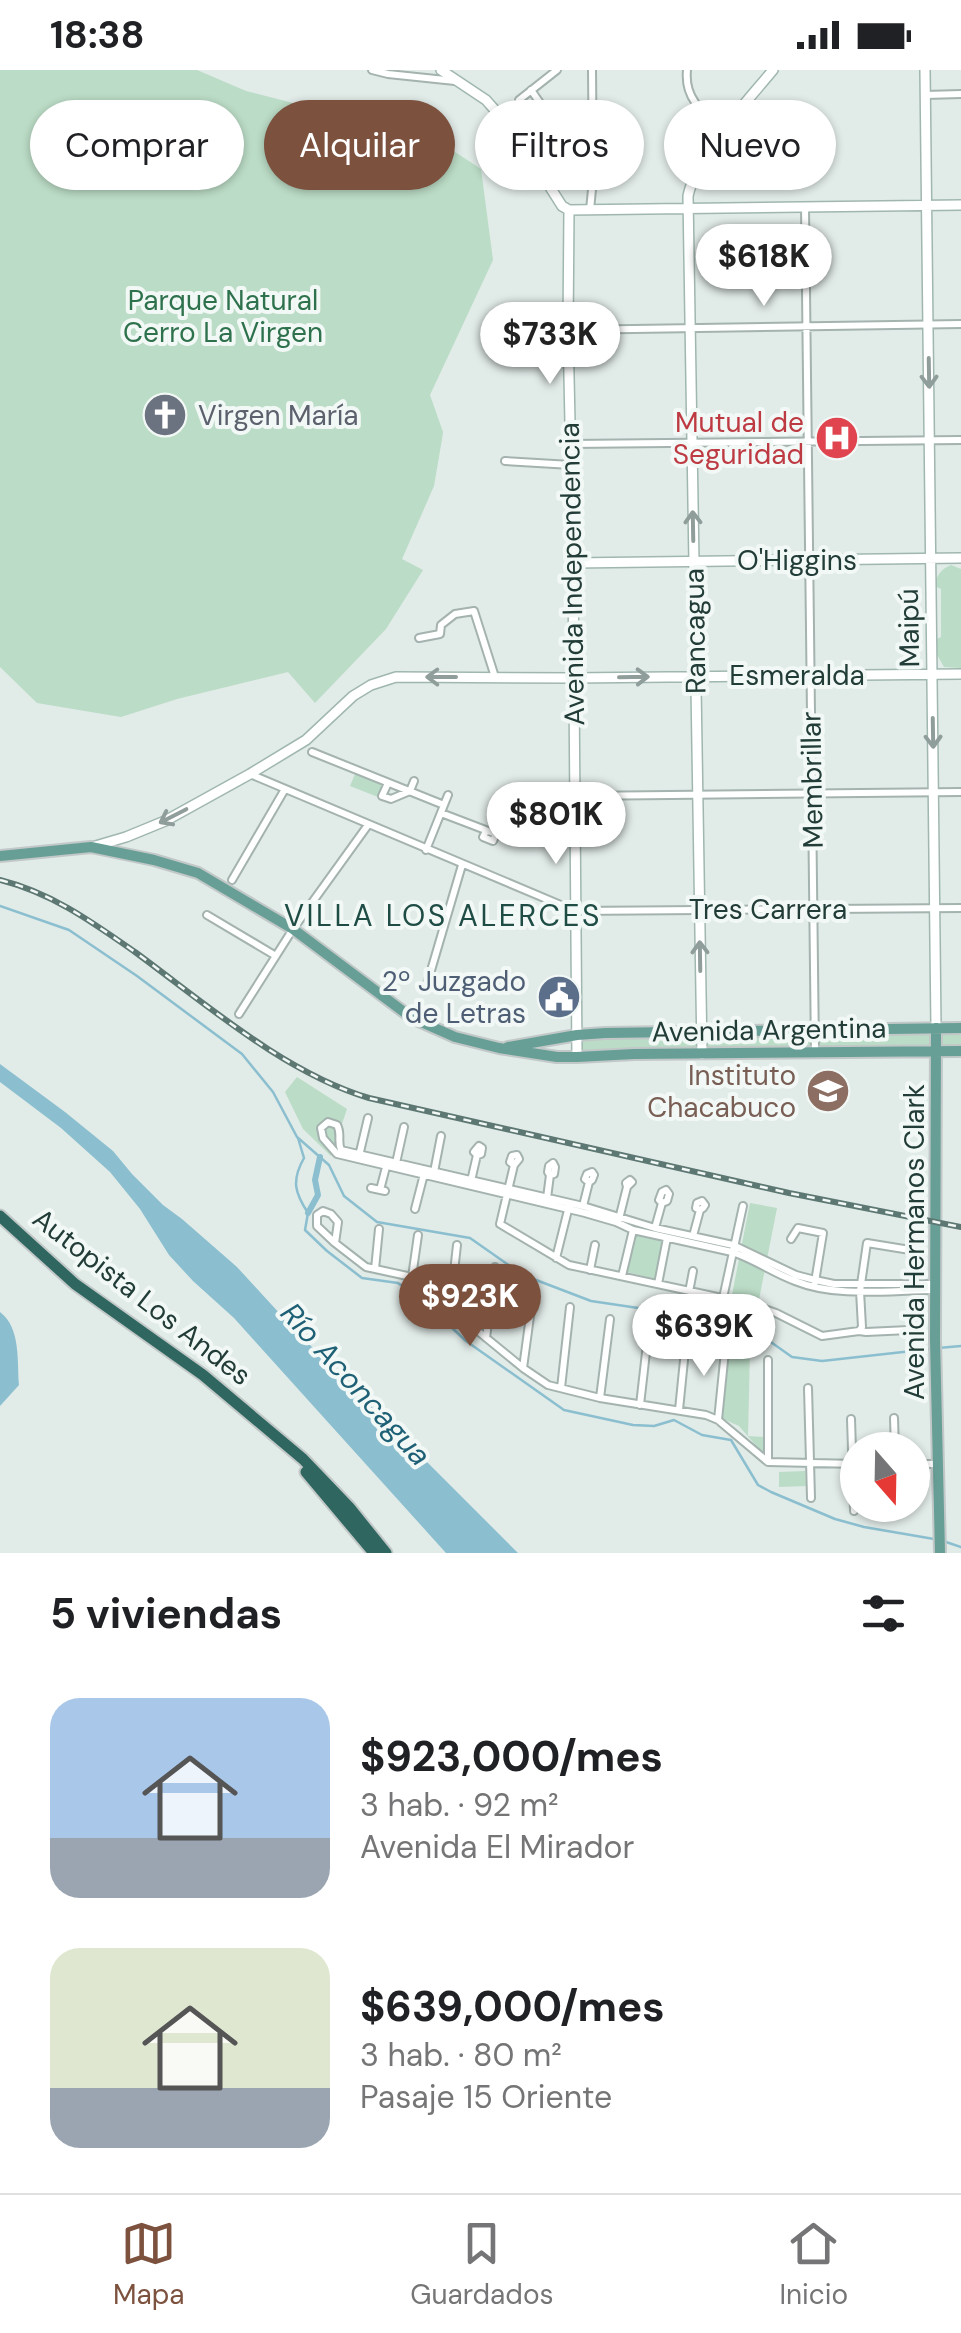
<!DOCTYPE html>
<html lang="es">
<meta charset="utf-8">
<style>
body{margin:0;font-family:"DM Sans",sans-serif;background:#f2f2f2;color:#202124;height:100vh;display:flex;flex-direction:column;font-size:38px;white-space:nowrap}
*{box-sizing:border-box;margin:0}
p{font-size:32px;color:#757577}
.icon{flex:none;width:55px;height:55px;fill:none;stroke:currentColor;stroke-width:2;stroke-linecap:round;stroke-linejoin:round}
.map{position:relative;height:1483px;overflow:hidden}
.drawer{display:flex;flex-direction:column;background:#fff;flex:1}
.drawer>*{flex:none}
.top-card{position:absolute;left:30px;top:30px;width:902px;height:90px;display:flex;gap:20px}
.needle{width:65px;rotate:160deg}
.fabs{position:absolute;left:840px;top:1362px;display:grid;gap:20px}
.fabs a{display:grid;place-items:center;width:90px;height:90px;border-radius:50%;background:#fff;box-shadow:0 2px 8px #0004;font-size:50px}
.price{position:absolute;translate:-50% -85px;padding:0 22px;border-radius:35px;background:#fff;color:#222;font-size:32px;line-height:65px;filter:drop-shadow(0 2px 5px #0008)}
.price::after{content:'';position:absolute;left:50%;top:60px;width:30px;height:22px;margin-left:-15px;background:inherit;clip-path:polygon(0 0,100% 0,50% 100%)}
.price.current{background:#7c513e;color:#fff}
ul{padding:0;list-style:none}
li{display:flex;align-items:center;gap:30px;height:250px;padding:0 50px}
li span{display:grid;place-items:center;flex:none;width:280px;height:200px;border-radius:30px;color:#555}
li>.icon{margin-inline-start:auto}
span .icon{width:120px;height:120px;fill:#fffc;stroke-width:1}
li b{font-size:42px}
h2{display:flex;justify-content:space-between;align-items:center;height:120px;padding:0 50px;font-size:42px}
.pill{padding:0 35px;border-radius:45px;background:#fff;box-shadow:0 2px 8px #0004;font-size:35px;line-height:90px}
.pill.current{background:#7c513e;color:#fff}
.status{display:flex;justify-content:space-between;align-items:center;height:70px;padding:0 50px;background:#fff;direction:ltr}
.status svg{height:28px;fill:currentColor}
.menu{display:flex;justify-content:space-around;align-items:center;height:140px;border-top:2px solid #e0e0e0;background:#fff;font-size:28px;color:#757577}
.menu a{display:grid;justify-items:center;gap:5px}
.menu .current{color:#7c513e}
.map>svg:first-child{display:block}
.green{fill:#bbdcc6}
.water{fill:#8bbfcf}
.lines{fill:none;stroke-linecap:round;stroke-linejoin:round}
.stream{stroke:#8bbfcf;stroke-width:2.5}
.canal{stroke:#8bbfcf;stroke-width:6}
.street-casing{stroke:#a4b3af;stroke-width:10}
.secondary-casing{stroke:#a0b7b0;stroke-width:12}
.primary-casing{stroke:#c1c8c7;stroke-width:14}
.highway-casing{stroke:#c1c8c7;stroke-width:15}
.street{stroke:#fff;stroke-width:6}
.secondary{stroke:#fff;stroke-width:9}
.primary{stroke:#679f96;stroke-width:10}
.highway{stroke:#2f6760;stroke-width:11}
.rail-casing{stroke:#5d7772;stroke-width:6}
.rail{stroke:#f2f8f5;stroke-width:2.5;stroke-dasharray:8;stroke-linecap:butt}
.oneway{stroke:#909e9b}
.labels{text-anchor:middle;dominant-baseline:central;stroke-width:8;stroke-linejoin:round;paint-order:stroke}
.park-label{font-size:28px;fill:#2e714d;stroke:#f2f8f5}
.worship-label{font-size:28px;fill:#5b616d;stroke:#f2f8f5;text-anchor:start}
.health-label{font-size:28px;fill:#be3a42;stroke:#f2f8f5;text-anchor:end}
.street-label{font-size:28px;fill:#223c37;stroke:#f2f8f5}
.service-label{font-size:28px;fill:#4e5e75;stroke:#f2f8f5;text-anchor:end}
.education-label{font-size:28px;fill:#785e54;stroke:#f2f8f5;text-anchor:end}
.neighbourhood-label{font-size:30px;letter-spacing:2.5px;fill:#1f4d45;stroke:#f2f8f5}
.water-label{font-size:30px;font-style:italic;fill:#1e6075;stroke:#f2f8f5}
</style>
<div class="status"><b>18:38</b><svg viewBox="0 0 49 12"><path d="M0 12V9h3v3zM5 12V6h3v6zM10 12V3h3v9zM15 12V0h3v12zM26 1h20v11H26zM47 4h2v5h-2z"/></svg></div>
<div class="map">
<svg width="961" height="1483" viewBox="0 0 961 1483">
<rect width="100%" height="100%" fill="#e1ebe8"/>
<!-- green -->
<path class="green" d="M 0,0 L 197,0 L 246,21 L 356,49 L 423,61 L 481,99 L 493,190 L 430,325 L 443,362 L 442,369 L 434,416 L 402,489 L 423,500 L 386,559 L 315,633 L 288,602 L 177,629 L 121,647 L 37,633 L 0,597 Z
M 690,37 L 716,56 L 693,89 Z
M 951,495 L 961,499 L 961,598 L 944,597 L 936,583 L 935,570 L 941,567 L 941,519 L 935,516 C 936,506 941,499 951,495 Z
M 355,704 L 383,715 L 378,727 L 350,716 Z
M 608,964 L 961,964 L 961,980 L 581,983 L 579,966 Z
M 297,1007 L 347,1039 L 331,1086 L 303,1059 L 285,1022 Z
M 750,1133 L 777,1138 L 755,1250 L 728,1245 Z
M 634,1164 L 665,1171 L 656,1209 L 627,1202 Z
M 728,1270 L 750,1279 L 748,1366 L 765,1367 L 765,1386 L 739,1356 L 721,1348 Z
M 805,1401 L 806,1416 L 779,1417 L 779,1402 Z"/>
<!-- water -->
<path class="water" d="M 0,994 L 65,1042 L 113,1081 L 132,1104 L 163,1135 L 182,1149 L 237,1197 L 292,1257 L 518,1483 L 446,1483 L 234,1248 L 193,1211 L 169,1185 L 140,1139 L 110,1102 L 61,1058 L 0,1012 Z
M 0,1242 C 21,1258 17,1291 19,1315 L 0,1336 Z"/>
<g class="lines">
<!-- stream -->
<path class="stream" d="M 0,836 L 69,860 L 137,906 L 242,984 L 273,1022 L 297,1067 L 329,1095 L 344,1126 L 377,1152 L 470,1168 L 523,1205 L 591,1231 L 672,1243 L 758,1263 L 792,1287 L 822,1291 L 930,1279
M 298,1068 L 304,1088 C 291,1111 295,1123 308,1143 L 305,1160 L 327,1181 L 362,1208 L 398,1213 L 422,1230 L 466,1271 L 564,1340 L 633,1355 L 654,1356 L 674,1350 L 702,1365 L 731,1370 L 758,1415 L 771,1422 L 835,1449 L 864,1457 L 934,1469
M 938,1278 L 961,1276
M 946,1472 L 961,1477"/>
<!-- canal -->
<path class="canal" d="M 308,1143 L 318,1125 L 315,1110 L 320,1087"/>
<!-- street casing -->
<g class="street-casing">
<path id="street" d="M 372,0 L 388,4 L 455,11
M 687,0 C 684,30 703,42 725,59
M 531,20 L 593,109
M 925,25 L 961,24
M 519,30 L 557,0
M 566,71 L 592,59
M 805,137 L 815,982
M 590,140 L 593,109 L 592,0
M 568,260 L 961,254
M 571,374 L 961,370
M 505,391 L 571,395
M 419,568 L 440,564 L 441,555 L 455,544 L 474,541 L 495,607
M 312,682 L 444,735
M 250,704 L 575,841 L 961,838
M 388,713 L 382,726 L 391,729 L 410,721 L 414,711
M 575,726 L 961,722
M 441,743 L 496,764
M 486,761 L 483,767 L 493,771 L 501,752
M 426,780 L 448,725
M 232,810 L 285,719
M 207,845 L 276,886
M 427,914 L 462,795
M 239,944 L 293,859 L 368,755
M 359,1086 L 368,1048
M 396,1093 L 404,1057
M 514,1095 L 510,1092 L 512,1086 L 517,1085 L 519,1089 L 514,1095 L 500,1154 L 569,1195 L 750,1234 L 776,1243 L 822,1266 L 859,1261 L 866,1262 L 909,1260
M 471,1111 L 477,1085 L 481,1084 L 482,1078 L 479,1076 L 474,1082 L 477,1085
M 371,1118 L 385,1121
M 380,1120 L 386,1097
M 547,1128 L 550,1105 L 554,1104 L 555,1097 L 553,1093 L 549,1096 L 548,1102 L 550,1105
M 583,1136 L 589,1112 L 592,1110 L 594,1105 L 592,1102 L 587,1104 L 585,1109 L 589,1112
M 415,1139 L 424,1104 L 434,1102 L 441,1066
M 619,1149 L 627,1117 L 632,1112 L 630,1110 L 626,1113 L 627,1117
M 655,1158 L 662,1133 L 667,1131 L 669,1124 L 666,1120 L 662,1122 L 659,1130 L 662,1133
M 693,1166 L 700,1140 L 703,1138 L 705,1135 L 702,1131 L 697,1133 L 696,1138 L 700,1140
M 791,1169 L 798,1158 L 823,1163 L 815,1212
M 335,1173 L 338,1152 L 331,1144 L 323,1141 L 317,1145 L 317,1156 L 335,1173 L 366,1197 L 412,1207 L 523,1298 L 548,1315 L 600,1328 L 706,1345 L 718,1350 L 768,1392 L 858,1394
M 556,1188 L 569,1136
M 375,1199 L 379,1159
M 590,1200 L 595,1175
M 622,1206 L 633,1160
M 412,1207 L 418,1165
M 658,1214 L 667,1168
M 934,1220 C 890,1220 837,1228 795,1211 C 773,1203 754,1189 732,1182 L 633,1160 L 616,1152 L 585,1143 L 337,1084 L 323,1068 L 321,1058 L 328,1052 L 337,1055 C 342,1064 337,1071 341,1080 L 583,1136 L 655,1158 L 733,1175 L 796,1205 L 815,1210 L 834,1214 L 936,1214
M 689,1222 L 693,1201
M 723,1228 L 743,1136
M 450,1238 L 457,1175
M 859,1261 L 862,1257 L 860,1221 L 867,1173 L 910,1180
M 486,1268 L 495,1197
M 768,1290 L 768,1392
M 523,1298 L 534,1217
M 561,1318 L 570,1237
M 808,1318 L 811,1428
M 600,1328 L 610,1249
M 640,1335 L 649,1256
M 679,1340 L 687,1260
M 894,1348 L 895,1380
M 851,1349 L 854,1441
M 718,1350 L 726,1271
M 912,1394 L 938,1394
M 896,1435 L 896,1444"/>
</g>
<!-- secondary casing -->
<g class="secondary-casing">
<path id="secondary" d="M 441,0 L 486,30 L 517,65 L 562,136 L 569,140
M 925,0 L 936,958
M 569,140 L 568,260 L 573,493 L 577,987
M 569,140 L 961,135
M 573,493 L 961,488
M 92,777 L 126,767 L 165,751 L 250,704 L 306,670 L 353,626 L 371,615 L 396,607 L 573,608 L 961,604
M 702,984 L 688,126 C 697,84 745,34 773,0"/>
</g>
<!-- primary casing -->
<g class="primary-casing">
<path id="primary" d="M 0,786 L 91,777 L 154,790 L 198,803 L 293,859 L 412,948 L 455,967 L 499,978 L 557,987 L 577,987 L 634,984 L 961,981
M 936,958 L 935,1270 L 940,1483
M 508,977 L 577,965 L 605,963 L 961,958"/>
</g>
<!-- highway casing -->
<g class="highway-casing">
<path id="highway" d="M 0,1146 L 75,1214 L 203,1305 L 303,1389 L 349,1437 L 386,1483
M 306,1402 L 374,1483"/>
</g>
<!-- street -->
<use href="#street" class="street"/>
<!-- secondary -->
<use href="#secondary" class="secondary"/>
<!-- primary -->
<use href="#primary" class="primary"/>
<!-- highway -->
<use href="#highway" class="highway"/>
<!-- rail casing -->
<g class="rail-casing">
<path id="rail" d="M 0,810 C 52,823 92,852 135,882 C 206,934 285,1003 369,1028 L 789,1123 L 961,1157"/>
</g>
<!-- rail -->
<use href="#rail" class="rail"/>
</g>
<!-- one-way arrows -->
<defs><path id="oneway-shaft" d="M-6 0H5M1.5-3L5.5 0L1.5 3" fill="none" stroke-width="1.6" stroke-linecap="round" stroke-linejoin="round" transform="scale(2.5)"/></defs>
<g class="oneway">
<use href="#oneway-shaft" transform="translate(929 303) rotate(89)"/>
<use href="#oneway-shaft" transform="translate(693 456) rotate(-91)"/>
<use href="#oneway-shaft" transform="translate(441 607) rotate(-180)"/>
<use href="#oneway-shaft" transform="translate(634 607) rotate(-1)"/>
<use href="#oneway-shaft" transform="translate(933 663) rotate(89)"/>
<use href="#oneway-shaft" transform="translate(173 746) rotate(153)"/>
<use href="#oneway-shaft" transform="translate(700 886) rotate(-91)"/>
</g>
<!-- icons -->
<defs>
<g id="church-disc" transform="scale(2.25)"><circle r="9.5" fill="#6b7280" stroke="#f2f8f5"/><path d="M-1.2-6h2.4v3.5h3.3v2.4h-3.3V6h-2.4V-.1h-3.3v-2.4h3.3Z" fill="#fff"/></g>
<g id="hospital-disc" transform="scale(2.25)"><circle r="9.5" fill="#e0444e" stroke="#f2f8f5"/><path d="M-5-5h3v3.5h4V-5h3V5h-3V1.5h-4V5h-3Z" fill="#fff"/></g>
<g id="civic-disc" transform="scale(2.25)"><circle r="9.5" fill="#5c6f8a" stroke="#f2f8f5"/><path d="M-.6-6.5H3V-4.5H.6V-3L4-1V1h2V6H-6V1h2V-1L-.6-3ZM-1.2 2.5V6h2.4V2.5Z" fill="#fff"/></g>
<g id="school-disc" transform="scale(2.25)"><circle r="9.5" fill="#8d6e63" stroke="#f2f8f5"/><path d="M0-5L7-2L0 1L-7-2ZM-4 1L0 2.5L4 1V4Q0 6-4 4Z" fill="#fff"/></g>
</defs>
<g fill-rule="evenodd">
<use href="#church-disc" x="165" y="345"/>
<use href="#hospital-disc" x="837" y="368"/>
<use href="#civic-disc" x="559" y="927"/>
<use href="#school-disc" x="828" y="1021"/>
</g>
<g class="labels">
<!-- park labels -->
<g class="park-label">
<text x="223" y="230">Parque Natural<tspan x="223" dy="32">Cerro La Virgen</tspan></text>
</g>
<!-- worship labels -->
<g class="worship-label">
<text x="198" y="345">Virgen María</text>
</g>
<!-- health labels -->
<g class="health-label">
<text x="804" y="352">Mutual de<tspan x="804" dy="32">Seguridad</tspan></text>
</g>
<!-- street labels -->
<g class="street-label">
<text x="797" y="490">O'Higgins</text>
<text transform="translate(572 504) rotate(-91)">Avenida Independencia</text>
<text transform="translate(909 558) rotate(-91)">Maipú</text>
<text transform="translate(695 561) rotate(-91)">Rancagua</text>
<text x="797" y="605">Esmeralda</text>
<text transform="translate(812 710) rotate(-91)">Membrillar</text>
<text x="768" y="839">Tres Carrera</text>
<text transform="translate(769 960) rotate(-1)">Avenida Argentina</text>
<text transform="translate(914 1172) rotate(-90)">Avenida Hermanos Clark</text>
<text transform="translate(142 1227) rotate(38)">Autopista Los Andes</text>
</g>
<!-- service labels -->
<g class="service-label">
<text x="526" y="911">2º Juzgado<tspan x="526" dy="32">de Letras</tspan></text>
</g>
<!-- education labels -->
<g class="education-label">
<text x="796" y="1005">Instituto<tspan x="796" dy="32">Chacabuco</tspan></text>
</g>
<!-- neighbourhood labels -->
<g class="neighbourhood-label">
<text x="443" y="845">VILLA LOS ALERCES</text>
</g>
<!-- water labels -->
<g class="water-label">
<text transform="translate(356 1314) rotate(48)">Río Aconcagua</text>
</g>
</g>
</svg>
<div class="fabs">
<a><svg class="needle" viewBox="-14 -14 28 28"><path d="M0-13l5 13h-10z" fill="#e53935"/><path d="M0 13l5-13h-10z" fill="#757577"/></svg></a>
</div>
<b class="price" style="left:764px;top:239px">$618K</b>
<b class="price" style="left:550px;top:317px">$733K</b>
<b class="price" style="left:556px;top:797px">$801K</b>
<b class="price current" style="left:470px;top:1279px">$923K</b>
<b class="price" style="left:704px;top:1309px">$639K</b>
<div class="top-card">
<a class="pill">Comprar</a>
<a class="pill current">Alquilar</a>
<a class="pill">Filtros</a>
<a class="pill">Nuevo</a>
</div>
</div>
<section class="drawer">
<h2>5 viviendas<svg class="icon" aria-label="filters" viewBox="0 0 24 24"><path d="M4 7h16M4 17h16"/><circle cx="9" cy="7" r="2"/><circle cx="15" cy="17" r="2"/></svg></h2>
<ul>
<li><span style="background:linear-gradient(#a9c7e8 70%,#9aa5b1 0)"><svg class="icon" aria-label="home" viewBox="0 0 24 24"><path d="M3 11l9-7 9 7M6 9v11h12V9"/></svg></span><div><b>$923,000/mes</b><p>3 hab. · 92 m²</p><p>Avenida El Mirador</p></div></li>
<li><span style="background:linear-gradient(#dfe7d0 70%,#9aa5b1 0)"><svg class="icon" aria-label="home" viewBox="0 0 24 24"><path d="M3 11l9-7 9 7M6 9v11h12V9"/></svg></span><div><b>$639,000/mes</b><p>3 hab. · 80 m²</p><p>Pasaje 15 Oriente</p></div></li>
</ul>
</section>
<nav class="menu">
<a class="current"><svg class="icon" aria-label="map" viewBox="0 0 24 24"><path d="M3 6l6-2 6 2 6-2v14l-6 2-6-2-6 2zM9 4v14M15 6v14"/></svg>Mapa</a>
<a><svg class="icon" aria-label="saved" viewBox="0 0 24 24"><path d="M7 4h10v16l-5-4-5 4z"/></svg>Guardados</a>
<a><svg class="icon" aria-label="home" viewBox="0 0 24 24"><path d="M3 11l9-7 9 7M6 9v11h12V9"/></svg>Inicio</a>
</nav>
